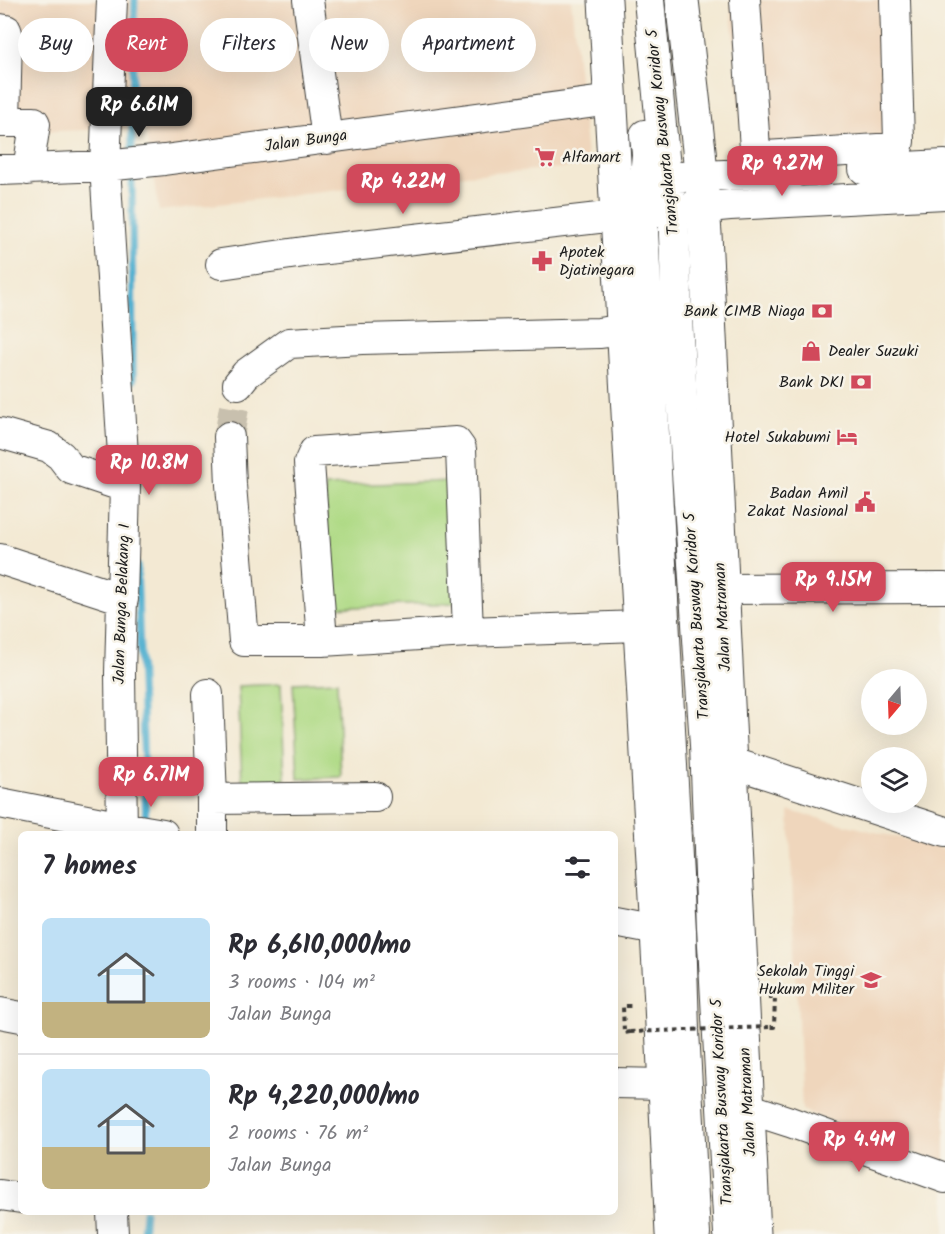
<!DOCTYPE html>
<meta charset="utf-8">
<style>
body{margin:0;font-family:Kalam,sans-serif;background:#f2f2f3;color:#2b2b33;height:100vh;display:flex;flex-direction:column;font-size:22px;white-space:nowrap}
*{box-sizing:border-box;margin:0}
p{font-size:20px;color:#7c7c81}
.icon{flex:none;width:33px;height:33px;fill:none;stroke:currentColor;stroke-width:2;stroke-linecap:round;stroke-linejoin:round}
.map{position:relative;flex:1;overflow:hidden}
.details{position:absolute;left:18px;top:831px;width:600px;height:384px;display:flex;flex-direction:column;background:#fff;border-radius:9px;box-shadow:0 6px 24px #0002}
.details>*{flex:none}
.guide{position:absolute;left:18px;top:18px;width:600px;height:54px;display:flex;gap:12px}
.needle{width:39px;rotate:199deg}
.controls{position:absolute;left:861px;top:669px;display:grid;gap:12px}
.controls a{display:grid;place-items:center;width:66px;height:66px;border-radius:50%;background:#fff;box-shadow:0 6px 24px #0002;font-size:30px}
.price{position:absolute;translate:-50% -51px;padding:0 14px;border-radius:12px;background:#d1495b;color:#fff;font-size:20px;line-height:39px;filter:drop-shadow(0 2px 3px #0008)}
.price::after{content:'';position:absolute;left:50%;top:36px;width:18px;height:14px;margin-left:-9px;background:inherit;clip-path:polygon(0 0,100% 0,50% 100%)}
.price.current{background:#222;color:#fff}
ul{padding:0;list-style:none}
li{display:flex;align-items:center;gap:18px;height:150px;padding:0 24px}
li+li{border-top:2px solid #e1e1e2}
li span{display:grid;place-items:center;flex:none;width:168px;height:120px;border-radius:9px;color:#555}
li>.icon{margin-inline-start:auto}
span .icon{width:72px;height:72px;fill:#fffc;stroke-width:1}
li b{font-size:26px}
h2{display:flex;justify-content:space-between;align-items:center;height:72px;padding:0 24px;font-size:26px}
.tag{padding:0 21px;border-radius:27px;background:#fff;box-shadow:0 6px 24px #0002;font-size:21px;line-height:54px}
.tag.current{background:#d1495b;color:#fff}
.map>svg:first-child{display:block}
.built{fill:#efd6bc}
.green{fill:#afda85;stroke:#667b50;stroke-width:1.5}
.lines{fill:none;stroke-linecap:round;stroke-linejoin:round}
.stream{stroke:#51b0d0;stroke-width:7}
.minor-tunnel{stroke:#c8c0ae;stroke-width:30;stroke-dasharray:30 15;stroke-linecap:butt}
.minor-casing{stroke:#3c3b37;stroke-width:32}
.major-casing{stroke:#3c3b37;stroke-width:35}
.path{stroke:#3c3b37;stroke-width:4;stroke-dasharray:4.5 4.5;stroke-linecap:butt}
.minor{stroke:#fff;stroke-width:30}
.major{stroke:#fff;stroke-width:33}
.path-bridge{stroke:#3c3b37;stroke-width:4;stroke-dasharray:4.5 4.5;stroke-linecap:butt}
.labels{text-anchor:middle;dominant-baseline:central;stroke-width:5;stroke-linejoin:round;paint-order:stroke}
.street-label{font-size:16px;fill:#1c1c1c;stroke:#f7f3e8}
.poi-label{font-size:16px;fill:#1c1c1c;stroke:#f7f3e8;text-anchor:end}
</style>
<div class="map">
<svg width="945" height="1234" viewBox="0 0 945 1234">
<rect width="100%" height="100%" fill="#f7f3e8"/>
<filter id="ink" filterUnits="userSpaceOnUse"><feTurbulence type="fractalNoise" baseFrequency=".0167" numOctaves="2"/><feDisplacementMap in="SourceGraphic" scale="12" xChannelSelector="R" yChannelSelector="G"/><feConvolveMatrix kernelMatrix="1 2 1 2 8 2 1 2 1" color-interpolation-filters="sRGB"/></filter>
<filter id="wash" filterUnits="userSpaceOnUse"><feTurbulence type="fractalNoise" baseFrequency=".008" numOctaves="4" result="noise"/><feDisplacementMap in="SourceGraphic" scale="24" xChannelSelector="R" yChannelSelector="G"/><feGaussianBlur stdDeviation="1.35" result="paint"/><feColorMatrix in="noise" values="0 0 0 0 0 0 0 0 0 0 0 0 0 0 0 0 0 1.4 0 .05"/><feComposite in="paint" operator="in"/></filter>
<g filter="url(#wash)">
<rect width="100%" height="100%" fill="#f3e9d3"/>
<!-- built -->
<path class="built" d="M 0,0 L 571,0 L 588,166 L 466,175 L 159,211 L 145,128 L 0,133 Z
M 730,0 L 901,0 L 907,154 L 745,161 Z
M 789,811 L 945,849 L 945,1164 L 802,1110 Z"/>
<!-- green -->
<path class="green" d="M 451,481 L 456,603 L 330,608 L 325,486 Z
M 337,681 L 341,777 L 298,779 L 293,683 Z
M 281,684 L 285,780 L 242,782 L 238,686 Z"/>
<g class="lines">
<!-- stream -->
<path class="stream" d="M 132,156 L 132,96 L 135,0
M 132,170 L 133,381
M 137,566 L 146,825
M 143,1234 L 145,1212"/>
</g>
</g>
<g filter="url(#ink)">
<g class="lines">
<!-- minor-tunnel -->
<path class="minor-tunnel" d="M 229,437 L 238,384"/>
<!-- minor casing -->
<g class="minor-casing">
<path id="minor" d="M 112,0 L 105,166 L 125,487 L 120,673 L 122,834
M 308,0 L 327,139
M 649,0 L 666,178 L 673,210 L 678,337 L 705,745 L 712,927 L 729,1234
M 745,0 L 755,149 L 760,154 L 766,156 L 894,148 L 898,146 L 899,141 L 895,0
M 0,29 L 6,30 L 7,33 L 5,122
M 0,122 L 34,122 L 35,124 L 28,170
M 645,135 L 647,154 L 642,213 L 681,931 L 684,1030 L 695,1234
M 864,169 L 945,165
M 0,170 L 105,166 L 164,160 L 611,100
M 678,177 L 795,172
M 221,264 L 318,250 L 642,213 L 730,205 L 945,194
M 238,384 L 246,374 L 289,343 L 362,339 L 599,333 L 623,330
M 0,433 L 49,447 L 61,456 L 71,469 L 125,487
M 229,437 L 231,485 L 244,641 L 322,641 L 468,632 L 461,449 L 456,442 L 314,452 L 309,463 L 322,641
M 0,559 L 123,599
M 722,589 L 945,588
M 468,632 L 639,626
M 208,694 L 212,799 L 212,834
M 730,762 L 945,832
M 212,799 L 375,797
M 0,803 L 122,827 L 163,834
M 615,922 L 657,930
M 0,1013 L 21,1017
M 615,1083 L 664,1084
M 747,1108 L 790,1122 L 945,1178
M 0,1195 L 21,1198
M 112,1212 L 113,1234"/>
</g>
<!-- major casing -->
<g class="major-casing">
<path id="major" d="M 605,0 L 661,1004 L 672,1234
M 682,0 L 699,150 L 705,234 L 754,1234"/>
</g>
<!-- path -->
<path class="path" d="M 768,997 L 775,997 L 774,1027 L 770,1027
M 630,1032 L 624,1033 L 623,1006 L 634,1006"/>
<!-- minor -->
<use href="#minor" class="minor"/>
<!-- major -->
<use href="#major" class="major"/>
<!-- path-bridge -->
<path class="path-bridge" d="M 630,1032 L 769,1027"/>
</g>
</g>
<!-- icons -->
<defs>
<g id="supermarket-bare" transform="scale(1.62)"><path d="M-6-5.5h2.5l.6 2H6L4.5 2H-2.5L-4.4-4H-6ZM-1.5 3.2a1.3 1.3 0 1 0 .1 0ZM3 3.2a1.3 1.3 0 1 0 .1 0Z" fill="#d1495b" stroke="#f7f3e8" stroke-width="2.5" paint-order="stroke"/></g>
<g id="pharmacy-bare" transform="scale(1.62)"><path d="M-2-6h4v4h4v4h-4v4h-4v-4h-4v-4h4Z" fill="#d1495b" stroke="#f7f3e8" stroke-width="2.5" paint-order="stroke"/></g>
<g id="bank-bare" transform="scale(1.62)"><path d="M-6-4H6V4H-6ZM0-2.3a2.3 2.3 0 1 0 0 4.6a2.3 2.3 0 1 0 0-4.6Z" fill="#d1495b" stroke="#f7f3e8" stroke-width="2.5" paint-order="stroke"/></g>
<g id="shop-bare" transform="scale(1.62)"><path d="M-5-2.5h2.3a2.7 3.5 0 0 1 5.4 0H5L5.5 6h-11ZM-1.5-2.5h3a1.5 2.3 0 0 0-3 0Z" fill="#d1495b" stroke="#f7f3e8" stroke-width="2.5" paint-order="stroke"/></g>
<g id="hotel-bare" transform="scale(1.62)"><path d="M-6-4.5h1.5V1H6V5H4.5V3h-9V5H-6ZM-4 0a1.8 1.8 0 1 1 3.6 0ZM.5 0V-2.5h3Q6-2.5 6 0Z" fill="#d1495b" stroke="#f7f3e8" stroke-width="2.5" paint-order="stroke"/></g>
<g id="civic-bare" transform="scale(1.62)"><path d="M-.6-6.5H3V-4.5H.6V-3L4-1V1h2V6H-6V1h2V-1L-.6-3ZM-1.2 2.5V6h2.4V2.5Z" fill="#d1495b" stroke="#f7f3e8" stroke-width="2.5" paint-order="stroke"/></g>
<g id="university-bare" transform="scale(1.62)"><path d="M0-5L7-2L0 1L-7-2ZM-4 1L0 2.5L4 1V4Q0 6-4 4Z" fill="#d1495b" stroke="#f7f3e8" stroke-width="2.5" paint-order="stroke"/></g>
</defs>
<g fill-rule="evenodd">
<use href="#supermarket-bare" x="545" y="157"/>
<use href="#pharmacy-bare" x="542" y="261"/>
<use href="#bank-bare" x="822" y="311"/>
<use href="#shop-bare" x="811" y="351"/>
<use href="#bank-bare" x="861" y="382"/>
<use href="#hotel-bare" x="847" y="437"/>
<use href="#civic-bare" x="865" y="502"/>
<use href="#university-bare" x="871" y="980"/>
</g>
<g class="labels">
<!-- street labels -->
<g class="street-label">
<text transform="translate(663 132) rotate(-96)">Transjakarta Busway Koridor 5</text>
<text transform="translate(306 141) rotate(-8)">Jalan Bunga</text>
<text transform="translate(122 604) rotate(-88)">Jalan Bunga Belakang I</text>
<text transform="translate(697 616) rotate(-94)">Transjakarta Busway Koridor 5</text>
<text transform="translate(723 617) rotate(-93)">Jalan Matraman</text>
<text transform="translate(722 1102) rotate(-93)">Transjakarta Busway Koridor 5</text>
<text transform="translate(748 1102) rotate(-93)">Jalan Matraman</text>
</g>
<!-- poi labels -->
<g class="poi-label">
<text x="562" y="157" text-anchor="start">Alfamart</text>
<text x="559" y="252" text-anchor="start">Apotek<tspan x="559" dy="18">Djatinegara</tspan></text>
<text x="805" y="311">Bank CIMB Niaga</text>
<text x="828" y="351" text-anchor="start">Dealer Suzuki</text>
<text x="844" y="382">Bank DKI</text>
<text x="830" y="437">Hotel Sukabumi</text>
<text x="848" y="493">Badan Amil<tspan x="848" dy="18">Zakat Nasional</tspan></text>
<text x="854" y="971">Sekolah Tinggi<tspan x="854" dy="18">Hukum Militer</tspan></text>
</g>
</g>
</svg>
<div class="controls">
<a><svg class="needle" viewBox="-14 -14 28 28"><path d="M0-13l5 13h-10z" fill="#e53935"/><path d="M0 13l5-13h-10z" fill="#7c7c81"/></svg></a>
<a><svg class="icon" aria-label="layers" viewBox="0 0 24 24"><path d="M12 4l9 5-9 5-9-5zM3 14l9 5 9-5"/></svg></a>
</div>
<b class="price current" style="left:139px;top:138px">Rp 6.61M</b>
<b class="price" style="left:782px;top:197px">Rp 9.27M</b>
<b class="price" style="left:403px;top:215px">Rp 4.22M</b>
<b class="price" style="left:149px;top:496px">Rp 10.8M</b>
<b class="price" style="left:833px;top:613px">Rp 9.15M</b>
<b class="price" style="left:151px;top:808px">Rp 6.71M</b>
<b class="price" style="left:859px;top:1173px">Rp 4.4M</b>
<div class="guide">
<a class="tag">Buy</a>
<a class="tag current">Rent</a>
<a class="tag">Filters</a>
<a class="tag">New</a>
<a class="tag">Apartment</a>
</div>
<section class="details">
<h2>7 homes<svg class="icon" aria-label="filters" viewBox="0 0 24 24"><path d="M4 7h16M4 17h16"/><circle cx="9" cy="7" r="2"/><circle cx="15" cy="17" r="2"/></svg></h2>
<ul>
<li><span style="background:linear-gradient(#bfe0f5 70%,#c2b280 0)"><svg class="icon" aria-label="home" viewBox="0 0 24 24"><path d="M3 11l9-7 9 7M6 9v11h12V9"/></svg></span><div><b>Rp 6,610,000/mo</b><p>3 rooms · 104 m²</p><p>Jalan Bunga</p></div></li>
<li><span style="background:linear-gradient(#bfe0f5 65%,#c2b280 0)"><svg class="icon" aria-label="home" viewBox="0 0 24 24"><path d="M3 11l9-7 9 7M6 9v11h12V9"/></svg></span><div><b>Rp 4,220,000/mo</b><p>2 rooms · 76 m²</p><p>Jalan Bunga</p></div></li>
</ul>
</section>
</div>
